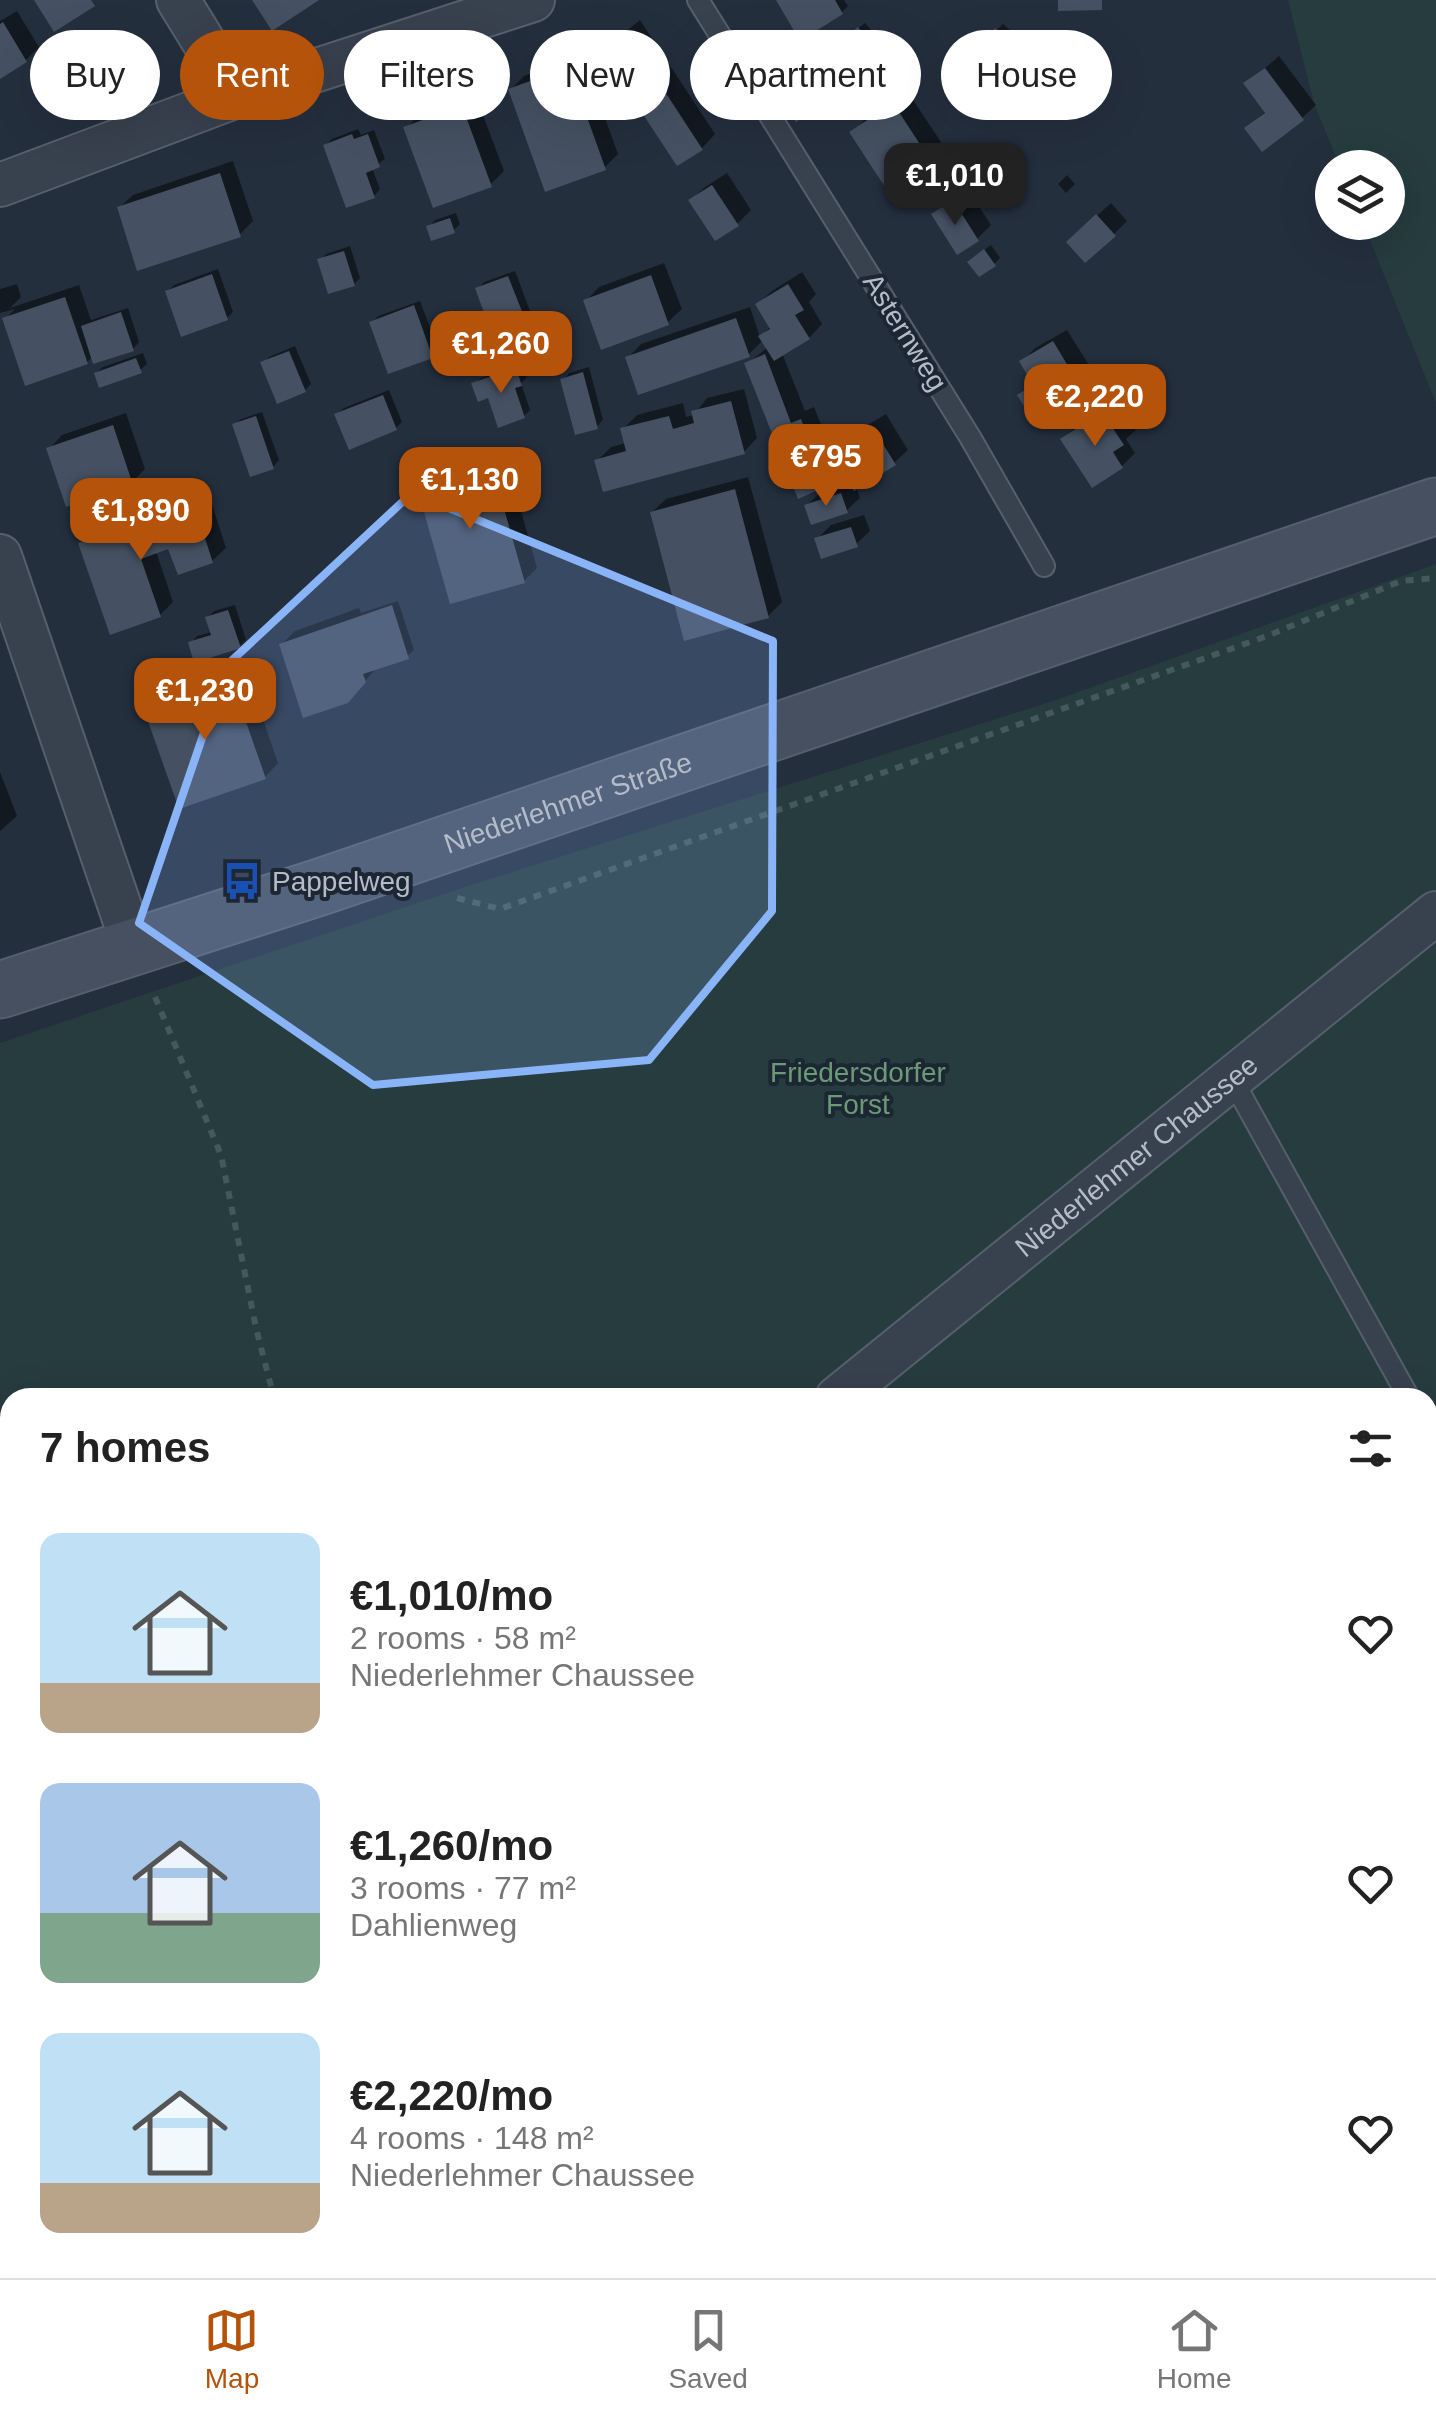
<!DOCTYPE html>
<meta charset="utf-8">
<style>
body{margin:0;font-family:Helvetica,sans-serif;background:#f2f2f2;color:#222;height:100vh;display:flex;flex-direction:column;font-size:38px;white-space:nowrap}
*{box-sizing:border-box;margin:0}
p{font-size:32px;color:#767676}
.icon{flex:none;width:55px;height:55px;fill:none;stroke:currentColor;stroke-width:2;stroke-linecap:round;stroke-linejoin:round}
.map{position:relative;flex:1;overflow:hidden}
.panel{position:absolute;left:0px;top:1388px;width:1438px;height:892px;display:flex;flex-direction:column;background:#fff;border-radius:30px 30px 0 0;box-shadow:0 10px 40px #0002}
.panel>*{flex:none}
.hud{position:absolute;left:30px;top:30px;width:1378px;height:90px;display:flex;gap:20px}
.controls{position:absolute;left:1315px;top:150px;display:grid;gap:20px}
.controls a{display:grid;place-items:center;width:90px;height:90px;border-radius:50%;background:#fff;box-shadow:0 10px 40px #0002;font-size:50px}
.price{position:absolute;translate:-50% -85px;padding:0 22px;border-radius:20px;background:#b45309;color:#fff;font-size:32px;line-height:65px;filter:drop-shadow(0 2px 5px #0008)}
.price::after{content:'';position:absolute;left:50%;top:60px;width:30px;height:22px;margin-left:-15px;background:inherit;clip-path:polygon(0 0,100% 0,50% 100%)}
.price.on{background:#222;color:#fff}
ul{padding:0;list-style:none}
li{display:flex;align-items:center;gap:30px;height:250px;padding:0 40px}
li span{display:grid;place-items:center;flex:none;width:280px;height:200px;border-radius:20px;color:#555}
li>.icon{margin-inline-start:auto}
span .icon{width:120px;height:120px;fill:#fffc;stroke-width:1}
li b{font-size:42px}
h2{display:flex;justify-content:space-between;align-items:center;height:120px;padding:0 40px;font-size:42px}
.pill{padding:0 35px;border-radius:45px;background:#fff;box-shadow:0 10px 40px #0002;font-size:35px;line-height:90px}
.pill.on{background:#b45309;color:#fff}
.tab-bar{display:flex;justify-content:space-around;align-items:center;height:140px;border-top:2px solid #e0e0e0;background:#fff;font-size:28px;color:#767676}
.tab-bar a{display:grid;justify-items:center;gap:5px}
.tab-bar .on{color:#b45309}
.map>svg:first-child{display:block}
.green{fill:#263c3f;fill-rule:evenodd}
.shadow{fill:#0007}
.building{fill:#455162}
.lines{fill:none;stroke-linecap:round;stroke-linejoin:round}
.lane-casing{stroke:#565f6c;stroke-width:24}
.street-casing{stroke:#565f6c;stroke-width:46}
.secondary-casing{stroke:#565f6c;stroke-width:59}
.path{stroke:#44595c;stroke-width:6;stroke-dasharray:8 8;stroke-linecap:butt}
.lane{stroke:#38414e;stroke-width:20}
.street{stroke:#38414e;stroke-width:42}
.secondary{stroke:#465061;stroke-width:55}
.marked{fill:#8ab4f8;fill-opacity:0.2;stroke:#8ab4f8;stroke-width:8;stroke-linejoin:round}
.labels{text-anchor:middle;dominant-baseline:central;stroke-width:8;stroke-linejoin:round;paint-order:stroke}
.street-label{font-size:28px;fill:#b4bcc9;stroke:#1d2633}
.poi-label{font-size:28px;fill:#b4bcc9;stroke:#1d2633;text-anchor:start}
.park-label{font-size:28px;fill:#6b9a76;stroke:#1d2633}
</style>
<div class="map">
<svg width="1436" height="2278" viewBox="0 0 1436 2278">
<rect width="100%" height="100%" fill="#242f3e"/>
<!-- green -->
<path class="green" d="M 1288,0 L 1436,0 L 1436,403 L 1363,223 L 1388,222 L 1388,168 L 1340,167 L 1314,103 Z
M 1436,564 L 1436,2278 L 0,2278 L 0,1043 L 471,885 L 1056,700 ZM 10,1398 L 1428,1398 L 1428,2270 L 10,2270 Z"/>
<!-- shadow -->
<path class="shadow" d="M 779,0 L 844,0 L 848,6 L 842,12 Z
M 17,11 L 39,47 L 26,60 L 0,76 L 0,21 Z
M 640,20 L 715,134 L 702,148 L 603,50 Z
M 865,23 L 877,38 L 871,44 L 839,43 Z
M 1003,24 L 1032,49 L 1015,67 L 1005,58 L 997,30 Z
M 889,51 L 899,67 L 893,73 L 857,73 Z
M 582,55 L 618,154 L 604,168 L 511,89 L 524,76 Z
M 1279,56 L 1316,105 L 1302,118 L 1247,128 L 1266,111 L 1246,84 Z
M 827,79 L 835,91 L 796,118 L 795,100 Z
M 907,91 L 941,142 L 927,156 L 852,133 L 865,119 Z
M 475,94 L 504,171 L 491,184 L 406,128 L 420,114 Z
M 358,129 L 361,135 L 374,130 L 385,159 L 372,168 L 380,189 L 374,196 L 326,145 L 332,139 Z
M 233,161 L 253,221 L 239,235 L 119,208 L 133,195 Z
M 727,173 L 751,210 L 737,224 L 691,200 L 705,187 Z
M 1067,175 L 1075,184 L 1066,193 L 1058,184 Z
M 967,188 L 991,225 L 977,239 L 934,214 Z
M 1111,203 L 1127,221 L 1114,234 L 1083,228 Z
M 456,213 L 460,224 L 453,231 L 429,227 L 435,220 Z
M 991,245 L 1000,258 L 994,264 L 976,256 Z
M 350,246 L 360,278 L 354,284 L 320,260 L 326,254 Z
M 664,263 L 682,309 L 668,322 L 586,301 L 599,287 Z
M 218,269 L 233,312 L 227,318 L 168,291 L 174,285 Z
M 515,271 L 530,311 L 524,317 L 478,289 L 484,282 Z
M 802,272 L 816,294 L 809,302 L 822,324 L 809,338 L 782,353 L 805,411 L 814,407 L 832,452 L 847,437 L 886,414 L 908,450 L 894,463 L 856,486 L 860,498 L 846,511 L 807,505 L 821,492 L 852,482 L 837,460 L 840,470 L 826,484 L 747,364 L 768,347 L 763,340 L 748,355 L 628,358 L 641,344 L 750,307 L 760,337 L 771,326 L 758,304 L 772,291 Z
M 17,284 L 21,297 L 10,308 L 79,285 L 91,320 L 128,308 L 139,342 L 133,349 L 93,356 L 87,362 L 5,319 L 15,309 L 0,313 L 0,289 Z
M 420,301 L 438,349 L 432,356 L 372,323 L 378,316 Z
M 1067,330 L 1089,365 L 1075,379 L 1020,395 L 1034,381 L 1022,362 L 1035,348 Z
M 295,346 L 311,384 L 305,390 L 263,363 L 269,357 Z
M 143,353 L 147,364 L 140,370 L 96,373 L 103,367 Z
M 522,364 L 527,377 L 521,383 L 530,410 L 524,416 L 474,384 L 481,378 Z
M 589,367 L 603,420 L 597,426 L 563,380 L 569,373 Z
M 744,389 L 757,438 L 744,452 L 597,461 L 611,447 L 626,443 L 623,429 L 637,415 L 683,403 L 686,417 L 694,415 L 707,398 Z
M 389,390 L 402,422 L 396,428 L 337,414 L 344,408 Z
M 1117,400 L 1136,430 L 1126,439 L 1135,453 L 1122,466 L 1063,439 L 1076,426 Z
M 262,412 L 279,460 L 273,467 L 235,425 L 241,419 Z
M 126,413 L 145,469 L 132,482 L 49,449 L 62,435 Z
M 503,447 L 537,568 L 524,581 L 418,481 L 432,467 Z
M 748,477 L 782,602 L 768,616 L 652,512 L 666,499 Z
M 207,489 L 226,548 L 212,561 L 170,546 L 156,551 L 173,602 L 160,615 L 81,544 L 94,530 Z
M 864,515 L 870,531 L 856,544 L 817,539 L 831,525 Z
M 398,601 L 414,650 L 407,656 L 378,666 L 361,686 L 282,644 L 295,631 L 359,608 L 361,613 Z
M 235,605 L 246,640 L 239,646 L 191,643 L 197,636 L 212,632 L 208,617 L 214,611 Z
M 244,664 L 278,763 L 265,777 L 146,707 L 159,694 Z
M 0,772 L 17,816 L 0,831 Z"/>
<!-- building -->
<path class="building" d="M 34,0 L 91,0 L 95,6 L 54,32 Z
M 252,0 L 319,0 L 272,31 Z
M 776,0 L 835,0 L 843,14 L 800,41 Z
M 1058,0 L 1102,0 L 1102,10 L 1058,11 Z
M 3,22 L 27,62 L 0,79 L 0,24 Z
M 858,27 L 873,46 L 845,68 L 830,49 Z
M 995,28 L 1027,56 L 1015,70 L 1004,61 L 981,88 L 959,69 Z
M 626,32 L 703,150 L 677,166 L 600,49 Z
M 881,54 L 895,75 L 864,95 L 850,75 Z
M 569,67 L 606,170 L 545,192 L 508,89 Z
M 1265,68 L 1304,120 L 1262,152 L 1244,128 L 1265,113 L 1243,83 Z
M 820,83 L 830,99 L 796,122 L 786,106 Z
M 893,103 L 929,158 L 885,187 L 849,132 Z
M 462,106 L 492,187 L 433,208 L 403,127 Z
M 352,134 L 354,139 L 368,134 L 380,167 L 366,173 L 375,198 L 346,208 L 323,145 Z
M 220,173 L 241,237 L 137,271 L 117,207 Z
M 712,185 L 739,226 L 715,241 L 688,200 Z
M 953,200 L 979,241 L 957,255 L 931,214 Z
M 1096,214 L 1116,236 L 1085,263 L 1066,242 Z
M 450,218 L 455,233 L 431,241 L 426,226 Z
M 984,249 L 996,266 L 979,277 L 967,262 Z
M 344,251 L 355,286 L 328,294 L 317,259 Z
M 212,274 L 228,320 L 181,337 L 165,291 Z
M 651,275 L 669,325 L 601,350 L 583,300 Z
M 508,276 L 525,319 L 491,332 L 475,288 Z
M 788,284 L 804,310 L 795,315 L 810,339 L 774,361 L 758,336 L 770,329 L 755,304 Z
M 65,297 L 88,364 L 25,386 L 2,318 Z
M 414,305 L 433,358 L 388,374 L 369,322 Z
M 121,312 L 134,351 L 93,364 L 81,326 Z
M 736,318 L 750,357 L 638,395 L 625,357 Z
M 1053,341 L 1077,381 L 1027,411 L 1017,395 L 1033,385 L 1019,361 Z
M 289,351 L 306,392 L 277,404 L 260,362 Z
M 765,354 L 791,423 L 801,419 L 827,486 L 798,499 L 744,363 Z
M 136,358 L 142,373 L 99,388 L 94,373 Z
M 516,368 L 522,386 L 515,388 L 525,418 L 498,428 L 488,398 L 478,402 L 471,383 Z
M 583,372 L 598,429 L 575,435 L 560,379 Z
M 383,395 L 397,430 L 349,450 L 334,414 Z
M 731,401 L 745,454 L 603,492 L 594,460 L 626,451 L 620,428 L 669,416 L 673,429 L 694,423 L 691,411 Z
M 1102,412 L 1124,445 L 1113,452 L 1123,468 L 1092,488 L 1060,439 Z
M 256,416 L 274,469 L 250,477 L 232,424 Z
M 113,425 L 133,485 L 66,507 L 46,448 Z
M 872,426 L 896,465 L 854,491 L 830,450 Z
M 490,459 L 525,583 L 450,604 L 415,480 Z
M 735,489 L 769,618 L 684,641 L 650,512 Z
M 841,493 L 848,513 L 811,525 L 804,505 Z
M 193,501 L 213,563 L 178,575 L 168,549 L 141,559 L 161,617 L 110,635 L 78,543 Z
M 851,527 L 858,547 L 821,559 L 814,538 Z
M 392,605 L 409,659 L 363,674 L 366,682 L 348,703 L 303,718 L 279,644 Z
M 228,610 L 241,648 L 194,663 L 188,642 L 211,635 L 205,617 Z
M 230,676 L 266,779 L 179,809 L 143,707 Z"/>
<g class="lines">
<!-- lane casing -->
<g class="lane-casing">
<path id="lane" d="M 698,0 L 970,437 L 1044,566
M 1232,1079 L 1409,1398
M 1428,1430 L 1436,1446"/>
</g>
<!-- street casing -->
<g class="street-casing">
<g id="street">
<path d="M 178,0 L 237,96"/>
<path d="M 0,185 L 237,96 L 533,0"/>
<path d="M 0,556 L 133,945"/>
<path id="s1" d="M 837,1398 L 1436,913"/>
</g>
</g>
<!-- secondary casing -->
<g class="secondary-casing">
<g id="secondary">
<path id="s2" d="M 0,990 L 323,886 L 1436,506"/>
</g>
</g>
<!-- path -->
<path class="path" d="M 457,898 L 500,909 L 1267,636 L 1401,581 L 1436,578
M 155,997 L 221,1155 L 256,1328 L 274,1398
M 0,2084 L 10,2076
M 415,2270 L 423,2278"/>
<!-- lane -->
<use href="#lane" class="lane"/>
<!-- street -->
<use href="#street" class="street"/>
<!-- secondary -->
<use href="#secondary" class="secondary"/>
</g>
<!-- marked area -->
<path class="marked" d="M 412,493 L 773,641 L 772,911 L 649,1060 L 373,1085 L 139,923 L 227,665 Z"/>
<!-- icons -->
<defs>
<g id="bus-bare" transform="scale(3)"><path d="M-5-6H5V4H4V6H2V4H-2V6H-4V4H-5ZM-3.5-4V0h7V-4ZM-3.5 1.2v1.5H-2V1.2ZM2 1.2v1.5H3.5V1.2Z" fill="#1a4fb4" stroke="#1d2633" stroke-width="2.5" paint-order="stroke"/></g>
</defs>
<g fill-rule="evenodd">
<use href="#bus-bare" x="242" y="881"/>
</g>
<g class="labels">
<!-- street labels -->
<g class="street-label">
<text transform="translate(905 332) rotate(58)">Asternweg</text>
<text stroke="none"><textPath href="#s2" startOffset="598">Niederlehmer Straße</textPath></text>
<text stroke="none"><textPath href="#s1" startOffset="385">Niederlehmer Chaussee</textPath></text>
</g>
<!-- poi labels -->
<g class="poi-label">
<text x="272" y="881">Pappelweg</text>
</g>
<!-- park labels -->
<g class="park-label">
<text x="858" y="1072">Friedersdorfer<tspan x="858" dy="32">Forst</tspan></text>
</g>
</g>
</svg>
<div class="controls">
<a><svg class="icon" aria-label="layers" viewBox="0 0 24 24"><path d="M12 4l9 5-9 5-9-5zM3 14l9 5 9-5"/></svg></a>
</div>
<b class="price on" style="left:955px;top:228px">€1,010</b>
<b class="price" style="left:501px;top:396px">€1,260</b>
<b class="price" style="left:1095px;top:449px">€2,220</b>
<b class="price" style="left:826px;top:509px">€795</b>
<b class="price" style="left:470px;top:532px">€1,130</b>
<b class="price" style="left:141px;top:563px">€1,890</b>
<b class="price" style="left:205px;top:743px">€1,230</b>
<div class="hud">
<a class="pill">Buy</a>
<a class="pill on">Rent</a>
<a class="pill">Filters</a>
<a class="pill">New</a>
<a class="pill">Apartment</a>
<a class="pill">House</a>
</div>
<section class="panel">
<h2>7 homes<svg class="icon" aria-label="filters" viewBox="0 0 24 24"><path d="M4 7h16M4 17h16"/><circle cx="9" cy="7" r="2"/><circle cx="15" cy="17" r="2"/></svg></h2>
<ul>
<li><span style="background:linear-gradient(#bfe0f5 75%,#b9a48a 0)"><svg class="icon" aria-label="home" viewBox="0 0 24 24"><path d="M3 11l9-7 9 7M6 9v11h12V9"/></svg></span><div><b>€1,010/mo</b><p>2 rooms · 58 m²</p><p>Niederlehmer Chaussee</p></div><svg class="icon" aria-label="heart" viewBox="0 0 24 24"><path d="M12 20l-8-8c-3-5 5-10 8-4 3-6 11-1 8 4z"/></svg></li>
<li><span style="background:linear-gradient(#a9c7e8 65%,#7fa58c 0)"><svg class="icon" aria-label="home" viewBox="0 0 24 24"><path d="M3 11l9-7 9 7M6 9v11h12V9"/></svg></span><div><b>€1,260/mo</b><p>3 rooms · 77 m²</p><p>Dahlienweg</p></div><svg class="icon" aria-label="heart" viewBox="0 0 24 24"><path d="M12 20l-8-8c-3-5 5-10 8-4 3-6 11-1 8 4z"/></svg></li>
<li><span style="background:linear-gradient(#bfe0f5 75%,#b9a48a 0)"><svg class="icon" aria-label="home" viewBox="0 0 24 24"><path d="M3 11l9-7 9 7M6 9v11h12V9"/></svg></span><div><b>€2,220/mo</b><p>4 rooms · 148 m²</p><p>Niederlehmer Chaussee</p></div><svg class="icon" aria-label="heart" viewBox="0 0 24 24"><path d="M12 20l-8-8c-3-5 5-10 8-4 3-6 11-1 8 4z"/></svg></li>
</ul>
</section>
</div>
<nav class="tab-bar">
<a class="on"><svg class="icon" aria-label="map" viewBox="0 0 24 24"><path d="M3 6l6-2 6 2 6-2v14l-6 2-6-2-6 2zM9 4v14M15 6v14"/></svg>Map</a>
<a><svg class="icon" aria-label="saved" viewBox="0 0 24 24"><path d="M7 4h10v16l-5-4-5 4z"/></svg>Saved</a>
<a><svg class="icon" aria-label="home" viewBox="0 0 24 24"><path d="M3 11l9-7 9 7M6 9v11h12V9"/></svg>Home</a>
</nav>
